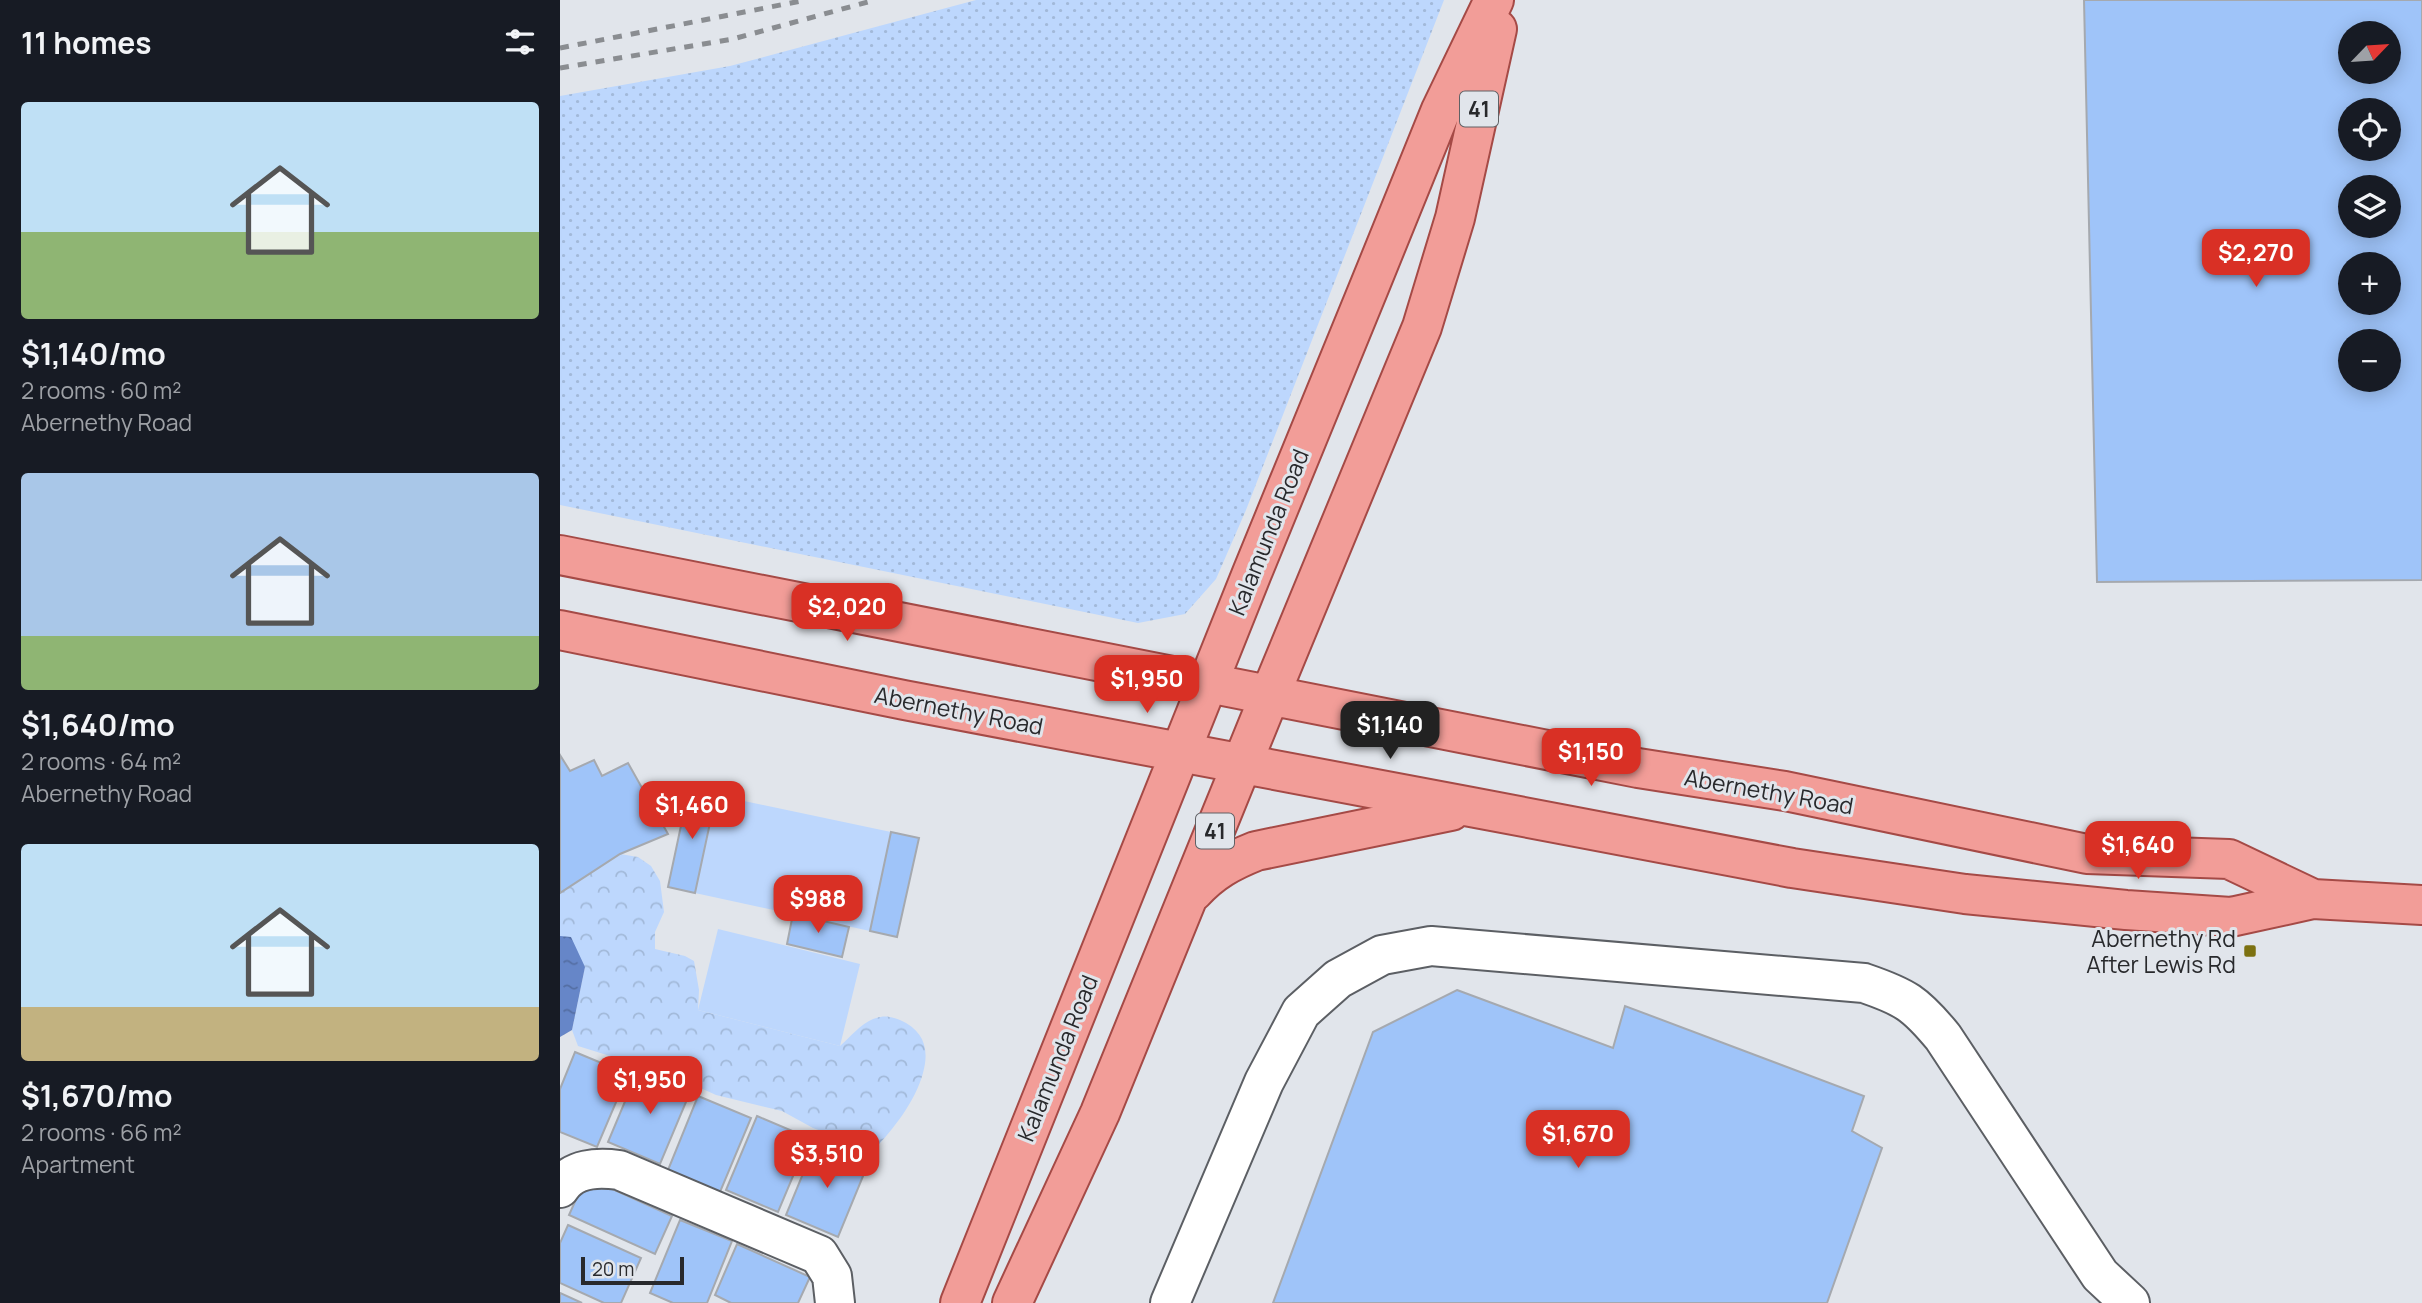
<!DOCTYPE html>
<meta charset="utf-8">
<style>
body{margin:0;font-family:Manrope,sans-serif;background:#242831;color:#f1f3f6;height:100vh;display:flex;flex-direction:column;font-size:26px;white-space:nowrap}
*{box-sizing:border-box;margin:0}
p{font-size:23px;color:#9ea1a6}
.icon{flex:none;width:38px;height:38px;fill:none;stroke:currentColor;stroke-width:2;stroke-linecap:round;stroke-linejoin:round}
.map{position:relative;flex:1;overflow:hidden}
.details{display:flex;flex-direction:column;background:#171b24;width:560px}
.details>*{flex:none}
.needle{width:46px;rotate:65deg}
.tools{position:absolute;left:1778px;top:21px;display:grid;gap:14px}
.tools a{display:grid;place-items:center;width:63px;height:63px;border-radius:50%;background:#171b24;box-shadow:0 4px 18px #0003;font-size:35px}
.scale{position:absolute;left:21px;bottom:18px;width:103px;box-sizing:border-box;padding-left:7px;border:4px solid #28292c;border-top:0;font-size:19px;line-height:24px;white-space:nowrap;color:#28292c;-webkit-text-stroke:5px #e1e5eb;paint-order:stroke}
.price{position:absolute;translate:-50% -60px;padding:0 16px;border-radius:14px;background:#d93025;color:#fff;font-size:23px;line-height:46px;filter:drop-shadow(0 2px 4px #0008)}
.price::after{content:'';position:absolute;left:50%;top:42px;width:21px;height:16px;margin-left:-10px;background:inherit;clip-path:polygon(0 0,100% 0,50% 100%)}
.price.on{background:#222;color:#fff}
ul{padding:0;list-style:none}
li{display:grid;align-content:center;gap:14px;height:371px;padding:0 21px}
li span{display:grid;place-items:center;height:217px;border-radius:7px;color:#555}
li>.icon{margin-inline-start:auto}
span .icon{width:126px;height:126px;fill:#fffc;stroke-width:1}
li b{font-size:30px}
h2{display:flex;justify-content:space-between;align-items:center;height:84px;padding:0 21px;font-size:30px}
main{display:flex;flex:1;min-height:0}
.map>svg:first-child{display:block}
.green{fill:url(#green-dots)}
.forest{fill:url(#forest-crowns)}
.pitch{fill:#bdd7fd}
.water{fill:url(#water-ripples)}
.building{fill:#9fc4f9;stroke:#a5a9af;stroke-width:2;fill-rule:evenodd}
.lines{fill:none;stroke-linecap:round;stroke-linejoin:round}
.minor-casing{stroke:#5c5f64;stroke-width:42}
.major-casing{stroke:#a54a46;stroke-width:42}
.minor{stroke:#fff;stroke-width:38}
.major{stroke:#f29d98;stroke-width:38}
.rail{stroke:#8a8d91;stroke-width:5;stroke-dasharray:9 9;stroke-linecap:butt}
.poi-dot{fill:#7c7111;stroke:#e1e5eb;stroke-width:2.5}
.labels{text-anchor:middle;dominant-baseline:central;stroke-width:6;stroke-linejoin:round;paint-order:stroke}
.shield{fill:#e1e5eb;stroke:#606165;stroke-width:2}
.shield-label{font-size:21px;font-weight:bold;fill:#28292c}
.street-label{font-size:23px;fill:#28292c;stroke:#e1e5eb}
.poi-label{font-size:23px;fill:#28292c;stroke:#e1e5eb;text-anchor:end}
</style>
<main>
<section class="details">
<h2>11 homes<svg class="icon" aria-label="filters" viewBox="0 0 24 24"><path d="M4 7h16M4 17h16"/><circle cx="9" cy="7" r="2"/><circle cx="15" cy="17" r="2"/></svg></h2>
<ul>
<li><span style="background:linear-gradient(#bfe0f5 60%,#8fb573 0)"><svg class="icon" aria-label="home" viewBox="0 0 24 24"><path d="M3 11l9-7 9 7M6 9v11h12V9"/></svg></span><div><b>$1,140/mo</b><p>2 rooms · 60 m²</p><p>Abernethy Road</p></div></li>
<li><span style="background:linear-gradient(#a9c7e8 75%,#8fb573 0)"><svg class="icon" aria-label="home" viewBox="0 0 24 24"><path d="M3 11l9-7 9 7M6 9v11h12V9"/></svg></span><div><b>$1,640/mo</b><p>2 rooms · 64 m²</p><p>Abernethy Road</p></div></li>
<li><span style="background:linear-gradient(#bfe0f5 75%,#c2b280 0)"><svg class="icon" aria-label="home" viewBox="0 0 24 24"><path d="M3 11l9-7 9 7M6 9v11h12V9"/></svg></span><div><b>$1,670/mo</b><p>2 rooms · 66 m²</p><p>Apartment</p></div></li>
</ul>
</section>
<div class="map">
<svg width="1862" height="1303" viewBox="0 0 1862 1303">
<defs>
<pattern id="green-dots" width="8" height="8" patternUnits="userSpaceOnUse" patternTransform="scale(1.75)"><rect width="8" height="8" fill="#bdd7fd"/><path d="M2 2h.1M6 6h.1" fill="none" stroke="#a2b9d9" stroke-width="1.8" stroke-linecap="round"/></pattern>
<pattern id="forest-crowns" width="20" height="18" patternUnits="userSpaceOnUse" patternTransform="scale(1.75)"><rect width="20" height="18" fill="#bdd7fd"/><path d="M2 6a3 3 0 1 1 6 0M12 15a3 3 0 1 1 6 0" fill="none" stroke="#a2b9d9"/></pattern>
<pattern id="water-ripples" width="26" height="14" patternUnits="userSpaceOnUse" patternTransform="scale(1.75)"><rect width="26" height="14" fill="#6686c8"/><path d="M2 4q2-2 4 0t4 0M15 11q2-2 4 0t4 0" fill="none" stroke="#546ea3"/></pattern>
</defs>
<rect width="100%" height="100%" fill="#e1e5eb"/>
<!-- green -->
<path class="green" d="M 416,0 L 884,0 L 686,510 L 656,579 L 625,614 L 578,623 L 0,505 L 0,96 L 170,66 Z"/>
<!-- forest -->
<path class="forest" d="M 60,854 L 78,857 L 91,866 L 100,881 L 104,912 L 95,932 L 95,949 L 125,956 L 134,961 L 139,990 L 138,1010 L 280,1046 C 290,1037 301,1024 313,1019 C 323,1015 330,1016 340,1020 C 363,1030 370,1048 363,1073 C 355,1102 334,1128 314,1150 L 253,1128 L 222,1111 L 156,1095 L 114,1076 L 18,1046 L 12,1030 L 25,967 L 0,944 L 0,893 Z"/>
<!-- pitch -->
<path class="pitch" d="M 156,795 L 331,832 L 310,931 L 135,893 Z
M 158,929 L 300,964 L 280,1046 L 138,1010 Z"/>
<!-- water -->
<path class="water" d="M 0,936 L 11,937 L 25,967 L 12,1030 L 0,1037 Z"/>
<!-- building -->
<path class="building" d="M 1524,0 L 1862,0 L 1862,580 L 1537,582 ZM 1790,33 L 1829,33 L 1829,72 L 1790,72 ZM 1790,110 L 1829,110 L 1829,149 L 1790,149 ZM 1790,187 L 1829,187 L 1829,226 L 1790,226 ZM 1790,264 L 1829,264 L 1829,303 L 1790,303 ZM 1790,341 L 1829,341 L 1829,380 L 1790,380 Z
M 0,755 L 10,771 L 34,760 L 42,776 L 68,763 L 108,834 L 60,854 L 0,893 Z
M 129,788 L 156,795 L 135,893 L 108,887 Z
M 331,832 L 359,838 L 337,937 L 310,931 Z
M 233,914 L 289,927 L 282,957 L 227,944 Z
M 897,990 L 1053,1048 L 1065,1006 L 1304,1096 L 1292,1131 L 1322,1148 L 1267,1303 L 713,1303 L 813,1032 Z
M 15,1052 L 68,1074 L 37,1147 L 0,1132 L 0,1089 Z
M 79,1068 L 131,1090 L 100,1164 L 48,1142 Z
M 138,1096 L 191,1118 L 160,1192 L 108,1170 Z
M 197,1116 L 249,1138 L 218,1212 L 166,1190 Z
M 256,1142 L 308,1164 L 278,1237 L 226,1215 Z
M 26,1177 L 112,1216 L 95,1254 L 9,1215 Z
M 120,1220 L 172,1241 L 147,1303 L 113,1303 L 90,1293 Z
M 8,1225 L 81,1258 L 61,1303 L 44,1303 L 0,1283 L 0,1243 Z
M 177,1244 L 250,1277 L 238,1303 L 171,1303 L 155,1295 Z
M 0,1293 L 22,1303 L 0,1303 Z"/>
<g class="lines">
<!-- minor casing -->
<g class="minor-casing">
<path id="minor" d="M 0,1188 C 12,1168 38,1167 59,1170 L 259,1255 L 272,1276 L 275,1303
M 610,1303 L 704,1082 L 741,1012 L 778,979 L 822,955 L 871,946 L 1304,983 C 1345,997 1355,1003 1383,1037 L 1540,1275 L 1570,1303"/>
</g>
<!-- major casing -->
<g class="major-casing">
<path id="major" d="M 0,555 L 1078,768 L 1225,791 L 1527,854 L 1669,859 L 1753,899
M 0,630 L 344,700 L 911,807 L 1232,868 L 1405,894 L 1566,910 L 1671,917 L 1753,899 L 1862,905
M 633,892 C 652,871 671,861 696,851 L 891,811
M 400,1303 L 692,573 L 810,285 L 881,110 L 934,0
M 452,1303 L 540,1113 L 710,695 L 862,327 L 895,218 L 937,29"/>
</g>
<!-- minor -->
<use href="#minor" class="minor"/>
<!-- major -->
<use href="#major" class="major"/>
<!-- rail -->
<path class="rail" d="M 0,48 L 246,0
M 0,68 L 173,39 L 315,0"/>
</g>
<!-- markers -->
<rect class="poi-dot" x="1683" y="944" width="14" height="14" rx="3.5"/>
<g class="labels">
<!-- shield labels -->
<g class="shield">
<rect x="900" y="91.5" width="38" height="35" rx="5"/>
<rect x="636" y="813.5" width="38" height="35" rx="5"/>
</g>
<g class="shield-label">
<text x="919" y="109">41</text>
<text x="655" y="831">41</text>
</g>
<!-- street labels -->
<g class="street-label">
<text transform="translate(708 532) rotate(-68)">Kalamunda Road</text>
<text transform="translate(399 710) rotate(11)">Abernethy Road</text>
<text transform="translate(1209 791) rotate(10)">Abernethy Road</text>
<text transform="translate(497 1058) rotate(-68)">Kalamunda Road</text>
</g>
<!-- poi labels -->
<g class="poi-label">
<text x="1676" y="938">Abernethy Rd<tspan x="1676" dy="26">After Lewis Rd</tspan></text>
</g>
</g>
</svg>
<div class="tools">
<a><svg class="needle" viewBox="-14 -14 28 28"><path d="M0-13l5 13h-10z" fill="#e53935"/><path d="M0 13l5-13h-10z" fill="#9ea1a6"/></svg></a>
<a><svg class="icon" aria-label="locate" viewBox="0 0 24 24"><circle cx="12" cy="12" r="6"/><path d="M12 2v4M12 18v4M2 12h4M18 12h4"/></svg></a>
<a><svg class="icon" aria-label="layers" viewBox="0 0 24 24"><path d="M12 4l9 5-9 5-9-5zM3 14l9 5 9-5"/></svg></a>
<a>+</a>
<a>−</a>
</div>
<div class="scale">20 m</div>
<b class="price" style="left:1696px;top:289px">$2,270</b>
<b class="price" style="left:287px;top:643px">$2,020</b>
<b class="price" style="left:587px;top:715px">$1,950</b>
<b class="price on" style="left:830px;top:761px">$1,140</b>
<b class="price" style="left:1031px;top:788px">$1,150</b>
<b class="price" style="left:132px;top:841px">$1,460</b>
<b class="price" style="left:1578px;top:881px">$1,640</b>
<b class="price" style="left:258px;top:935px">$988</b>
<b class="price" style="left:90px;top:1116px">$1,950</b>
<b class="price" style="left:1018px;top:1170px">$1,670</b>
<b class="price" style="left:267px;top:1190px">$3,510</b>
</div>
</main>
